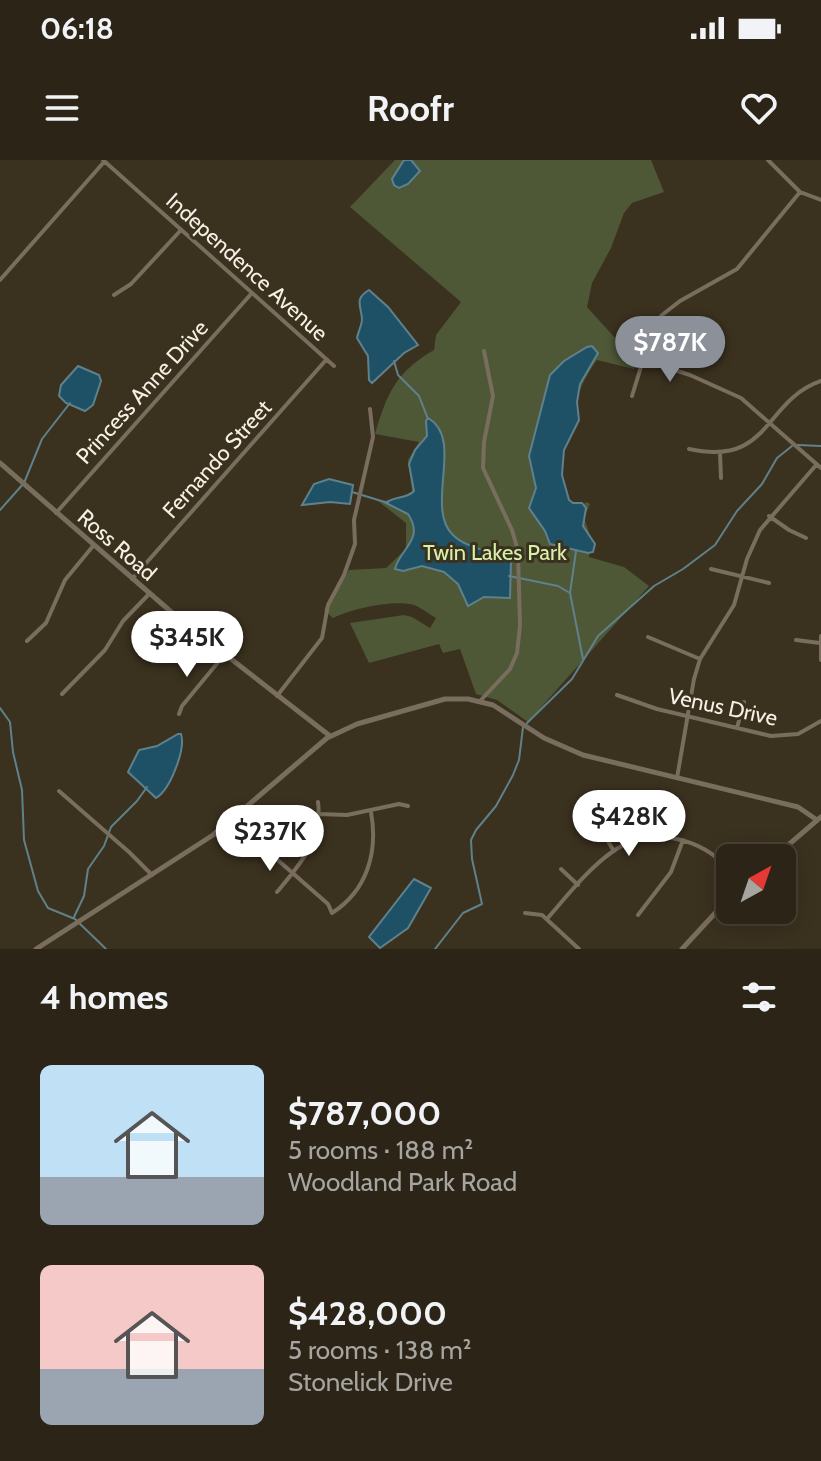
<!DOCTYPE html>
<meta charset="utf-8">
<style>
body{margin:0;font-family:Cabin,sans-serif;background:#383124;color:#f1f3f6;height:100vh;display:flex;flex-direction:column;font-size:30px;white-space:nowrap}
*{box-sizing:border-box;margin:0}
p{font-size:26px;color:#a6a5a1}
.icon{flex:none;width:44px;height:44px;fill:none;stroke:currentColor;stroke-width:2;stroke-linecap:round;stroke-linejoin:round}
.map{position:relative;height:789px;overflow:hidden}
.panel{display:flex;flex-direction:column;background:#2c2517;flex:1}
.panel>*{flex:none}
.needle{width:52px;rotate:40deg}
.buttons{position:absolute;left:716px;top:684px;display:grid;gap:16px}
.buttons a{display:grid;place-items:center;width:80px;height:80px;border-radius:12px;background:#2c2517;box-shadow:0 4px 20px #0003,0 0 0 2px #484236;font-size:40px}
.price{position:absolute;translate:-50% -68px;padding:0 18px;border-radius:28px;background:#fff;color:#222;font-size:26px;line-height:52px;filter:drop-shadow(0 2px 4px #0008)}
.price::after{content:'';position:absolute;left:50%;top:48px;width:24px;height:18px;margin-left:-12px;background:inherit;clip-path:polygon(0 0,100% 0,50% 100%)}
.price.selected{background:#8c9099;color:#fff}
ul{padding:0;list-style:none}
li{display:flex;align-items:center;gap:24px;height:200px;padding:0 40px}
li span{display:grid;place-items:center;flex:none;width:224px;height:160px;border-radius:12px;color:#555}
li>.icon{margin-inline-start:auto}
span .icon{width:96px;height:96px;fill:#fffc;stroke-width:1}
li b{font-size:34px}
h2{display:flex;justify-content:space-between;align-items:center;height:96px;padding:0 40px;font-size:34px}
.status{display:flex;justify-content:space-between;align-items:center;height:56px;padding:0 40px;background:#2c2517;direction:ltr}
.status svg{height:22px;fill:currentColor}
header{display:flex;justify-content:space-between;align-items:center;height:104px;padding:0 40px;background:#2c2517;font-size:36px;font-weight:700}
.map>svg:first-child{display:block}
.green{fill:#4e5837}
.water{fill:#1e5166;stroke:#5f818c;stroke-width:2}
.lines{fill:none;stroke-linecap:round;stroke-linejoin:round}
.stream{stroke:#5f818c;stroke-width:2}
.minor{stroke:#796d5d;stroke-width:4}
.tertiary{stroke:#796d5d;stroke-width:5}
.labels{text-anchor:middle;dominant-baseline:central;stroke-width:6;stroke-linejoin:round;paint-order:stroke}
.street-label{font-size:22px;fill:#f6f0e5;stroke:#3b311f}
.park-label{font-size:22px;fill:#d8f0a9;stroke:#3b311f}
</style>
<div class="status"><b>06:18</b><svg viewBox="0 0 49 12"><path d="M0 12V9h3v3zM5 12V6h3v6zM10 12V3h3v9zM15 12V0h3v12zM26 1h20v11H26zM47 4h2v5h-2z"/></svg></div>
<header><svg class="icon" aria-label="menu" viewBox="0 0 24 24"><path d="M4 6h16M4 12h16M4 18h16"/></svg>Roofr<svg class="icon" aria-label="heart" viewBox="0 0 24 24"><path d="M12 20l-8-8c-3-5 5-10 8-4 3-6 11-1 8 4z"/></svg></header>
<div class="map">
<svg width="821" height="789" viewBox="0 0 821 789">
<rect width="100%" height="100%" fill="#3b311f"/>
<!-- green -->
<path class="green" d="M 395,0 L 651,0 L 664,32 L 632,43 L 624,53 L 611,88 L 592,123 L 587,147 L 636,201 L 634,209 L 597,200 C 569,238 558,294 565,341 L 578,347 L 587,342 L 590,344 L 584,358 L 591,378 L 589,397 L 624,407 L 649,426 L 528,562 L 497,540 L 476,534 L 460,489 L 443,493 L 439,484 L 369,503 L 350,463 L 404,455 L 412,457 L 430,468 L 436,458 C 429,454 422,448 414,445 C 395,439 350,449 333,458 L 324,450 L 349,410 L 386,408 L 406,389 L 406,363 L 378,341 L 413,339 L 408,300 L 419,282 L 375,274 C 387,233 396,212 434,190 L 436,175 L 461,142 L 350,47 Z"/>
<!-- water -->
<path class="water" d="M 404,0 L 411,0 L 420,11 L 408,24 L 399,28 L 394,25 L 392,19 Z
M 369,130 L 388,147 L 418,185 L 404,193 L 372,223 L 369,220 L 368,196 L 357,178 C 358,172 362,165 362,159 C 361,145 354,139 369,130 Z
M 592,186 L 598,193 L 580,224 L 577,242 L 579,260 L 564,290 L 562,315 L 569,340 L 573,343 L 582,343 L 586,348 L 583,366 L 595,384 L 593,392 L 588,393 L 550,384 L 545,371 L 529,348 L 536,328 L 529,296 L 550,215 L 564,201 L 587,187 Z
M 78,206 L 99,215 L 101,221 L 93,245 L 85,251 L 66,243 L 59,236 L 61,225 Z
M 428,258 C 465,279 424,347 453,375 C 467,389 493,391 511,400 L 510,438 L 484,437 L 468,446 L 458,424 L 444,412 L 422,406 L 403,411 L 395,409 C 400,388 425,380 408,354 L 386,343 C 394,336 407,339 414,331 L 409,304 L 415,290 L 427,276 L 426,261 Z
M 329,319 L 353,325 L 350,344 L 330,342 L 302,345 L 314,324 Z
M 178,574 L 181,574 C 186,589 170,630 156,638 L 128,612 L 139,590 L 157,586 Z
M 414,719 L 431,728 L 408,768 L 380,788 L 369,777 Z"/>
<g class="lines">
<!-- stream -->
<path class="stream" d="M 394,201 L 398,215 L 419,236 L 428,259
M 798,285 L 821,286
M 352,332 L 388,343
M 0,350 L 24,323 L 42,279 L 70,243
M 576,391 L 570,433 L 583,499
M 509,416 L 558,426 L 570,433
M 0,548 L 10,562 L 13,592 L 22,630 L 24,680 L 38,731 L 48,748 L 75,759 L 106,789
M 527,563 L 572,519 L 598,476 L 654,426 L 683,409 L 715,385 L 737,351 L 762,324 L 777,298 L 792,286
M 74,757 L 84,736 L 88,709 L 104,686 L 111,667 L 137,641 L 147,627
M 435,789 L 463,753 L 482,744 L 472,699 L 471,680 L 476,670 L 496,646 L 513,615 L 519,600 L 523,567"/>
<!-- minor -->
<path class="minor" d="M 103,0 L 334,206
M 768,0 L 800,32 L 821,40
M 0,120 L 104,2
M 114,135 L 131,124 L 181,70
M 643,200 L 690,215 L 741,238 L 821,308
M 632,236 L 653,168 L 662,155 L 680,141 L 737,109 L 800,32
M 689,289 C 771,307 763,241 821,221
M 720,293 L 721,318
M 56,353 L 251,134
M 769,356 L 789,370 L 806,378
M 711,409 L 769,423
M 132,419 L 326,200
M 821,476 L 821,500
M 648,477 L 700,499
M 796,480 L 820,483
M 27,481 L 46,463 L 65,420 L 93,386
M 62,534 L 105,490 L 123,461 L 149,434
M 617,535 L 657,549 L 771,576 L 798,574 L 821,561
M 277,536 L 322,478 L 328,445 L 344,415 L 355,384 L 354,360 L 373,277 L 370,249
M 480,541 L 510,509 L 517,493 L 520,466 L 518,391 L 512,370 L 483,308 L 484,282 L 493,236 L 484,191
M 179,554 L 182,546 L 224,495
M 737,568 L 744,542
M 677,618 L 694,519 L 700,499 L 734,445 L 747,399 L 760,370 L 817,304
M 59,631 L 129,692 L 152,715
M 319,654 L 347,655 L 399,644 L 408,646
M 232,660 L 328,744 L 332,753 C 368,730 378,691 371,652
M 597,664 L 614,691
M 561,709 L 578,725
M 277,732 C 299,706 323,679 318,642
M 525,753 L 542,755 L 579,789
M 638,755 L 671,712 L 683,680
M 547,759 C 567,736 588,709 612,692 C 650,665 700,677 730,710"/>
<!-- tertiary -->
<path class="tertiary" d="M 0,303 L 177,457 L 330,576
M 773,698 L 821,657
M 36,789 L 213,675 L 327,578 L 357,564 L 445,539 L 468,539 L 493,545 L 544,578 L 583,595 L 798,647 L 817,660
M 682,789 L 730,737"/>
</g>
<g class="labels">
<!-- street labels -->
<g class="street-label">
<text transform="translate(247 107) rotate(42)">Independence Avenue</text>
<text transform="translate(142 232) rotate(-48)">Princess Anne Drive</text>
<text transform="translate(217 299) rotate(-48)">Fernando Street</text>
<text transform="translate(117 385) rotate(41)">Ross Road</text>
<text transform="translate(723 547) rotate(12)">Venus Drive</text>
</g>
<!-- park labels -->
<g class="park-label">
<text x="495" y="392">Twin Lakes Park</text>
</g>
</g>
</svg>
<div class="buttons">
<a><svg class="needle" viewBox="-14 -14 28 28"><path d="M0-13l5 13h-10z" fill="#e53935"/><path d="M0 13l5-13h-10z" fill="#a6a5a1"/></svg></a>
</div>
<b class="price selected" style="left:670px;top:224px">$787K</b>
<b class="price" style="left:187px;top:519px">$345K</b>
<b class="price" style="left:629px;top:698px">$428K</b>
<b class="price" style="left:270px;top:713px">$237K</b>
</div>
<section class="panel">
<h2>4 homes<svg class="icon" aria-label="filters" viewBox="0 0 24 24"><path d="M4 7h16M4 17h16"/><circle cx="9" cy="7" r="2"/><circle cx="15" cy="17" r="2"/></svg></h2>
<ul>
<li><span style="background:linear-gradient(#bfe0f5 70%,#9aa5b1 0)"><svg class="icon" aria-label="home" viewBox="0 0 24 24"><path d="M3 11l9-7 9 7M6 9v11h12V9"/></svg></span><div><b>$787,000</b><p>5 rooms · 188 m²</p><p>Woodland Park Road</p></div></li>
<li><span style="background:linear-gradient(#f6c9c9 65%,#9aa5b1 0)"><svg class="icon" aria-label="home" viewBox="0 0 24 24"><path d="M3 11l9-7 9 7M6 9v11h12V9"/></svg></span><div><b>$428,000</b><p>5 rooms · 138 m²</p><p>Stonelick Drive</p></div></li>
</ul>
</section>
